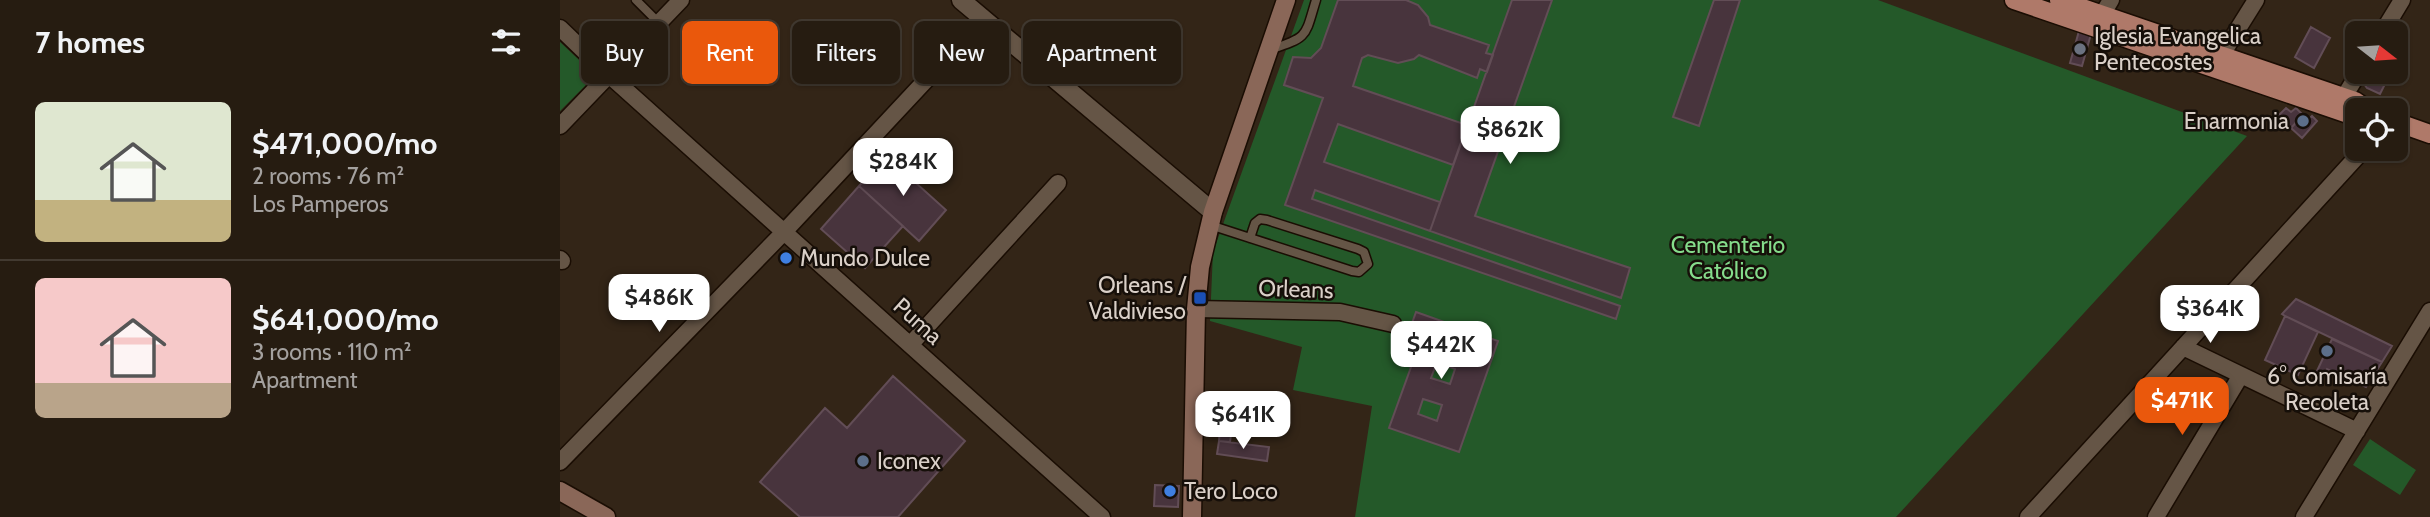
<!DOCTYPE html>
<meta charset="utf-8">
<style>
body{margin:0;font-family:Cabin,sans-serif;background:#32291f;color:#f1f3f6;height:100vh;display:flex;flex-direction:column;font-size:26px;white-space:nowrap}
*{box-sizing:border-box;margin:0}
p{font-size:23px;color:#a4a19f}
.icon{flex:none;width:38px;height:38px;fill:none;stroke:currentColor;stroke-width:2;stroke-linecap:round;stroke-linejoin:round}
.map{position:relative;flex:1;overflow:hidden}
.sheet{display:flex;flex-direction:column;background:#261c11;width:560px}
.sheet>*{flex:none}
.hud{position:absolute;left:21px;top:21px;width:665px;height:63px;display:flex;gap:14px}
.needle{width:46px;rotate:107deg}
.buttons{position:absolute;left:1785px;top:21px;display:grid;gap:14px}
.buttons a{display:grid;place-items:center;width:63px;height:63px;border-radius:10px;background:#261c11;box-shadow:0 2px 5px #0004,0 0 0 2px #423a31;font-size:35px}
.price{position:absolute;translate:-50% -60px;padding:0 16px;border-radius:14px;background:#fff;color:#222;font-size:23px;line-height:46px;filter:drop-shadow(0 2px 4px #0008)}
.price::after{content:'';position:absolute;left:50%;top:42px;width:21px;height:16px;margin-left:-10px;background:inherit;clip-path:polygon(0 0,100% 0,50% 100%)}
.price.active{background:#ea580c;color:#fff}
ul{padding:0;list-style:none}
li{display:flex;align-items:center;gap:21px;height:175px;padding:0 35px}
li+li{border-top:2px solid #423a31}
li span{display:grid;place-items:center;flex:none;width:196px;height:140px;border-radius:10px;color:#555}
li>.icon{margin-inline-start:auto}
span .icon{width:84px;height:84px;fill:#fffc;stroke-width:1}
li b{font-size:30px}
h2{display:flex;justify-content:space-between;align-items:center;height:84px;padding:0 35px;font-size:30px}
.tag{padding:0 24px;border-radius:10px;background:#261c11;box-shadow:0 2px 5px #0004,0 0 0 2px #423a31;font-size:24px;line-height:63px}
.tag.active{background:#ea580c;color:#fff}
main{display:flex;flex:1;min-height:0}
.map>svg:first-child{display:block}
.green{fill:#245929}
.building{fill:#48343d;stroke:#624d56;stroke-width:2;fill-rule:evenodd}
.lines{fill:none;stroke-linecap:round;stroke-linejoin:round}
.service-casing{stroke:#1a0d03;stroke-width:11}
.minor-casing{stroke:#1a0d03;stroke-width:19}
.tertiary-casing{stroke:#1a0d03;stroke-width:21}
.secondary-casing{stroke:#1a0d03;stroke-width:21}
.primary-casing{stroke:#1a0d03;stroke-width:21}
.service{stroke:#655546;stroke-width:8}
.minor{stroke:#655546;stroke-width:16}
.tertiary{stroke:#655546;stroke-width:18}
.secondary{stroke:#8a6758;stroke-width:18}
.primary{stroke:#af7969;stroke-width:18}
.worship-dot{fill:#6b7280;stroke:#160f09;stroke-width:2.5}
.service-dot{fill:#5c6f8a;stroke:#160f09;stroke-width:2.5}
.shop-dot{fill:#3f7fe0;stroke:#160f09;stroke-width:2.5}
.transit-dot{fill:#1a4fb4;stroke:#160f09;stroke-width:2.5}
.labels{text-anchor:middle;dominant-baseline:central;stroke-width:5;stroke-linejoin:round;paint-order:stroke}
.poi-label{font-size:23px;fill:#dad0c8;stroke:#160f09;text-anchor:start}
.park-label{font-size:23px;fill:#85dc8b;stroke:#160f09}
.street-label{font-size:23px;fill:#dad0c8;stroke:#160f09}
</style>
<main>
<section class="sheet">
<h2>7 homes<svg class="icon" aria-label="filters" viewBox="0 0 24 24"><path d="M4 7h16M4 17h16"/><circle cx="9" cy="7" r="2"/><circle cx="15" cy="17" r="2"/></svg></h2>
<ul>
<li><span style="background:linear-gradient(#dfe7d0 70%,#c2b280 0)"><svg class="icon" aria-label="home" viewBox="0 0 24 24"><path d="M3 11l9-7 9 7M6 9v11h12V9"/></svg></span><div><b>$471,000/mo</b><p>2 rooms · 76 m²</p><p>Los Pamperos</p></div></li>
<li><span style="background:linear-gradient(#f6c9c9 75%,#b9a48a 0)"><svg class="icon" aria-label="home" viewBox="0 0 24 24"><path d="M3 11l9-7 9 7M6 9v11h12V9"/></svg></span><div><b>$641,000/mo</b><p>3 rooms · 110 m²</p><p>Apartment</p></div></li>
</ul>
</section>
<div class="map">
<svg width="1870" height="517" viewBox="0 0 1870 517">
<rect width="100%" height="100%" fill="#332517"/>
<!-- green -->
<path class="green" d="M 744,0 L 1318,0 L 1687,136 L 1336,517 L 795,517 L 812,406 L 733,390 L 742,347 L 650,321 L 653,252 Z
M 0,42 L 32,72 L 32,79 L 0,111 Z
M 1810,439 L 1856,470 L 1840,495 L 1793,465 Z"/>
<!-- building -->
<path class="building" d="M 778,0 L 846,0 L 858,5 L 868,17 L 870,25 L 929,45 L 926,53 L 933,55 L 927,72 L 920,69 L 917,78 L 859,55 L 854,59 L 838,63 L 808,55 L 802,58 L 793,86 L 907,125 L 893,165 L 778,124 L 764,162 L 880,202 L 870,231 L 755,190 L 752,199 L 1060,306 L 1056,319 L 725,205 L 763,98 L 724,85 L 733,57 L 751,58 L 761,48 Z
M 952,0 L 992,0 L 915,216 L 1070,268 L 1061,298 L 870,231 Z
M 1154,0 L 1180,0 L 1139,126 L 1113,117 Z
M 1751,27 L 1770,38 L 1754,68 L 1735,57 Z
M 1519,31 L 1531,34 L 1522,66 L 1510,63 Z
M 1807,72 L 1831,72 L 1820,94 L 1807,88 L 1804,84 Z
M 1726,108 L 1731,112 L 1736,108 L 1743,115 L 1731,128 L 1718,116 Z
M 1743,115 L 1748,120 L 1752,116 L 1757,121 L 1742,138 L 1731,128 Z
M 326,156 L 386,210 L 359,241 L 299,186 Z
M 299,186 L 343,226 L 305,268 L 261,229 Z
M 1736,299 L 1832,346 L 1822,362 L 1725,316 L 1722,314 Z
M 856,312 L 938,341 L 899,452 L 829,428 L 851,367 L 838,362 ZM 877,362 L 895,369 L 890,384 L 871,378 ZM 863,399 L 882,405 L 877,421 L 858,414 Z
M 1725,316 L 1758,332 L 1738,375 L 1705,360 Z
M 1772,339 L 1822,362 L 1806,387 L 1767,369 L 1765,374 L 1757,371 Z
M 333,376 L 405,441 L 338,517 L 240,517 L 200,482 L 265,408 L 287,428 Z
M 660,427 L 672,428 L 670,442 L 659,441 Z
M 659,441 L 709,447 L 707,461 L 657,454 Z
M 595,485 L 619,486 L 618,507 L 594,506 Z"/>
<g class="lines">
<!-- service casing -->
<g class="service-casing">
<path id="service" d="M 76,0 L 99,23
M 712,49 C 749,37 745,36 756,0
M 650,225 L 792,271 L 799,272 L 808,264 L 804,252 L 798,249 L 707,220 L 700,219 L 695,223 L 690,238"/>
</g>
<!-- minor casing -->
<g class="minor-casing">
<path id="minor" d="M 1542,15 L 1551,0
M 0,28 L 49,75 L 542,517
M 1822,33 L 1842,0
M 1661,56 L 1696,0
M 1784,97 L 1799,72
M 0,126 L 121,0
M 0,259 L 2,261
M 636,309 L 780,312 L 833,324
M 350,345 L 498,183
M 1623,347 L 1797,431
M 0,462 L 224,232 L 423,19
M 1468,517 L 1804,149
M 1596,517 L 1681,375
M 1744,517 L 1870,311"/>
</g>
<!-- tertiary casing -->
<g class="tertiary-casing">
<path id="tertiary" d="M 401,0 L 653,212"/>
</g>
<!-- secondary casing -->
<g class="secondary-casing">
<path id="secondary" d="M 0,491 L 46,517
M 632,517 L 636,309 L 640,267 L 653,212 L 726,0"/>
</g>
<!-- primary casing -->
<g class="primary-casing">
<path id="primary" d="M 1454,0 L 1791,115 L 1797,115
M 1499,0 L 1795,101 L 1808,110
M 1836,122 L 1870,134"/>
</g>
<!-- service -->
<use href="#service" class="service"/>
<!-- minor -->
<use href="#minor" class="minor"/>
<!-- tertiary -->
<use href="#tertiary" class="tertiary"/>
<!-- secondary -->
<use href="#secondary" class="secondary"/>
<!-- primary -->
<use href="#primary" class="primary"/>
</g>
<!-- markers -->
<circle class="worship-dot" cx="1520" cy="49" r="7"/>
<g class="service-dot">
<circle cx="1743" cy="121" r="7"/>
<circle cx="1767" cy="351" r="7"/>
<circle cx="303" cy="461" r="7"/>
</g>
<g class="shop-dot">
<circle cx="226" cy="258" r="7"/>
<circle cx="610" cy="491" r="7"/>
</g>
<rect class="transit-dot" x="633" y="291" width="14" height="14" rx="3.5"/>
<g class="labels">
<!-- poi labels -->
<g class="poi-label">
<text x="1534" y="36">Iglesia Evangelica<tspan x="1534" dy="26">Pentecostes</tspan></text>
<text x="1729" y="121" text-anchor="end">Enarmonia</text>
<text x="240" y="258">Mundo Dulce</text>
<text x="626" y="285" text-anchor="end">Orleans /<tspan x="626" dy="26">Valdivieso</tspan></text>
<text x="1767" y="376" text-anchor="middle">6° Comisaría<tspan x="1767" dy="26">Recoleta</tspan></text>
<text x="317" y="461">Iconex</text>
<text x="624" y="491">Tero Loco</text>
</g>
<!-- park labels -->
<g class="park-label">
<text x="1168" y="245">Cementerio<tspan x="1168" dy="26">Católico</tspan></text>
</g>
<!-- street labels -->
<g class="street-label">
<text transform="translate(736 289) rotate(2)">Orleans</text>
<text transform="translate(358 321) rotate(42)">Puma</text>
</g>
</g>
</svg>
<div class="buttons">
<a><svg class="needle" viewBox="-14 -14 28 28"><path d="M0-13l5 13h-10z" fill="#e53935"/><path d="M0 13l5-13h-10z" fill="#a4a19f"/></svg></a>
<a><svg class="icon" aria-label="locate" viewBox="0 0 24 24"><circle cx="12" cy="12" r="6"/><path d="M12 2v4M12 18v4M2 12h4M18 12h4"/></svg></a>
</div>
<b class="price" style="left:950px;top:166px">$862K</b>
<b class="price" style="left:343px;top:198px">$284K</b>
<b class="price" style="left:99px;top:334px">$486K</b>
<b class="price" style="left:1650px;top:345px">$364K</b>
<b class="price" style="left:881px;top:381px">$442K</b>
<b class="price active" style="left:1622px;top:437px">$471K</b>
<b class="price" style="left:683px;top:451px">$641K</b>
<div class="hud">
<a class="tag">Buy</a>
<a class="tag active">Rent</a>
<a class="tag">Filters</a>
<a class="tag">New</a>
<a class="tag">Apartment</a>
</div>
</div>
</main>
